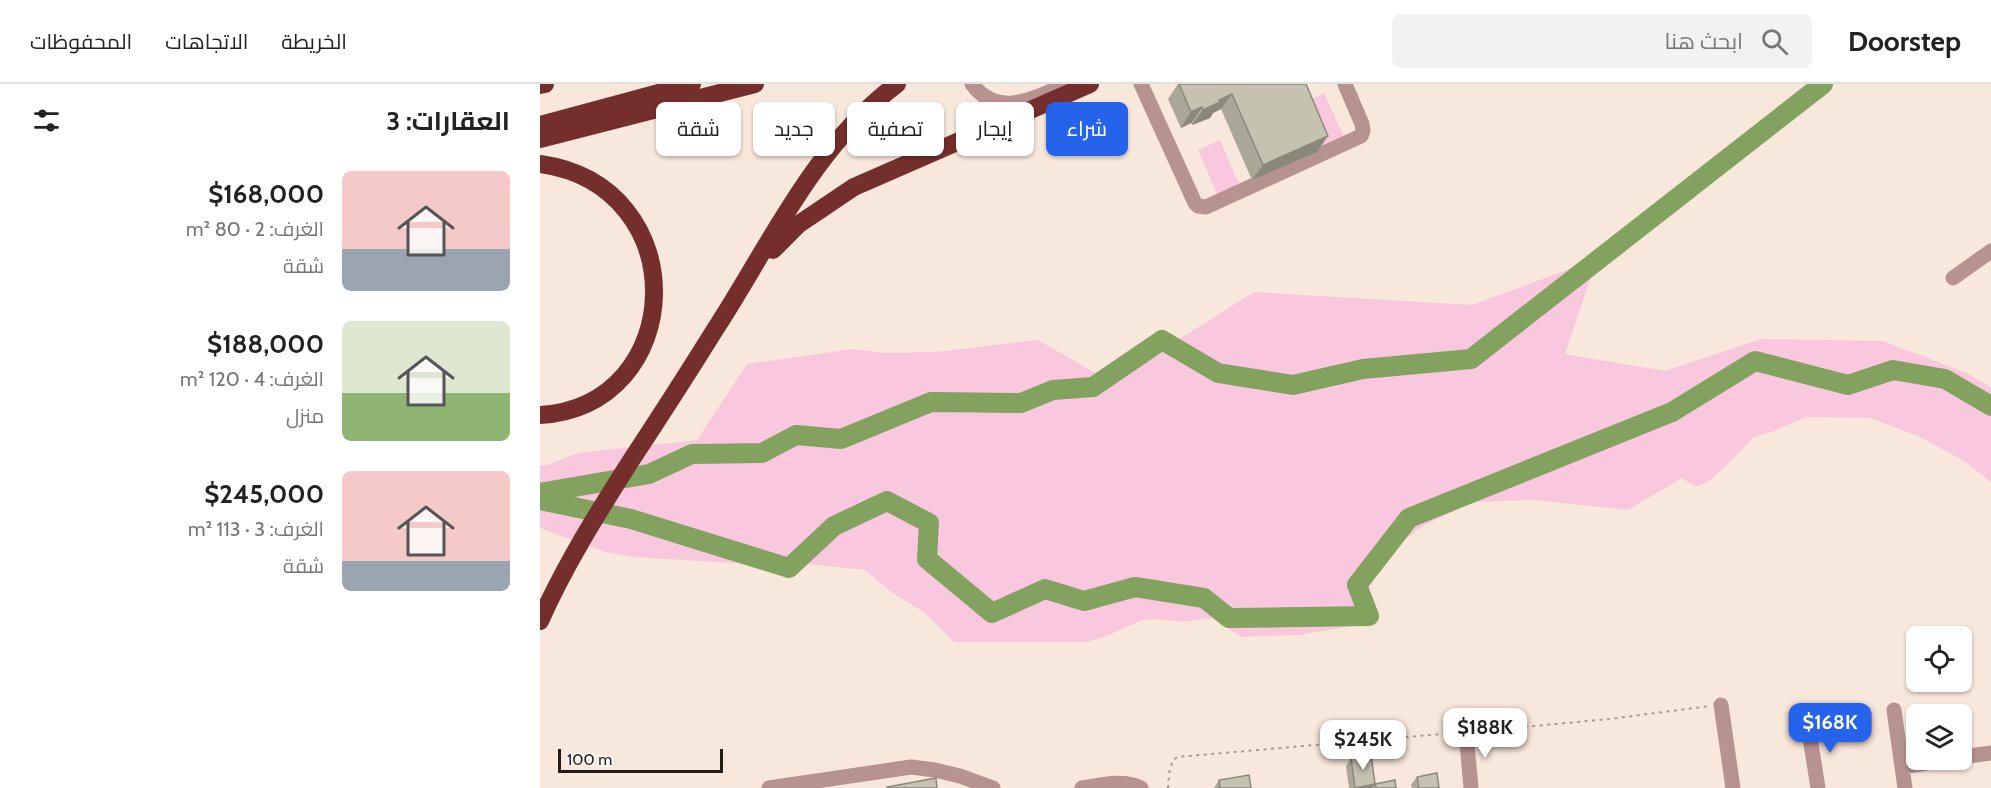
<!DOCTYPE html>
<html lang="ar">
<meta charset="utf-8">
<style>
body{margin:0;font-family:Cabin,Cairo,sans-serif;background:#f2f2f2;color:#222;direction:rtl;height:100vh;display:flex;flex-direction:column;font-size:22px;white-space:nowrap}
*{box-sizing:border-box;margin:0}
p{font-size:20px;color:#767676}
.icon{flex:none;width:33px;height:33px;fill:none;stroke:currentColor;stroke-width:2;stroke-linecap:round;stroke-linejoin:round}
.map{position:relative;flex:1;overflow:hidden;direction:ltr}
.details{display:flex;flex-direction:column;background:#fff;width:540px}
.details>*{flex:none}
.top-card{position:absolute;left:18px;top:18px;width:570px;height:54px;direction:rtl;display:flex;gap:12px}
.buttons{position:absolute;left:1366px;top:542px;display:grid;gap:12px}
.buttons a{display:grid;place-items:center;width:66px;height:66px;border-radius:9px;background:#fff;box-shadow:0 2px 4px #0004;font-size:30px}
.scale{position:absolute;left:18px;bottom:15px;width:165px;box-sizing:border-box;padding-left:6px;border:3px solid #211c17;border-top:0;font-size:16px;line-height:21px;white-space:nowrap;color:#211c17;-webkit-text-stroke:4px #fdf7f2;paint-order:stroke}
.price{position:absolute;translate:-50% -51px;padding:0 14px;border-radius:12px;background:#fff;color:#222;font-size:20px;line-height:39px;filter:drop-shadow(0 2px 3px #0008)}
.price::after{content:'';position:absolute;left:50%;top:36px;width:18px;height:14px;margin-left:-9px;background:inherit;clip-path:polygon(0 0,100% 0,50% 100%)}
.price.on{background:#2563eb;color:#fff}
ul{padding:0;list-style:none}
li{display:flex;align-items:center;gap:18px;height:150px;padding:0 30px}
li span{display:grid;place-items:center;flex:none;width:168px;height:120px;border-radius:9px;color:#555}
li>.icon{margin-inline-start:auto}
span .icon{width:72px;height:72px;fill:#fffc;stroke-width:1}
li b{font-size:26px}
h2{display:flex;justify-content:space-between;align-items:center;height:72px;padding:0 30px;font-size:26px}
.tag{padding:0 21px;border-radius:9px;background:#fff;box-shadow:0 2px 4px #0004;font-size:21px;line-height:54px}
.tag.on{background:#2563eb;color:#fff}
header{display:flex;align-items:center;gap:36px;box-sizing:border-box;height:84px;padding:0 30px;background:#fff;border-bottom:2px solid #e0e0e0}
header strong{font-size:28px}
nav{display:flex;gap:33px;margin-inline-start:auto;font-size:21px}
.search{width:420px;height:54px;background:#f2f2f2;display:flex;align-items:center;gap:15px;box-sizing:border-box;padding:0 21px;border-radius:9px;color:#767676;font-size:22px}
main{display:flex;flex:1;min-height:0}
.map>svg:first-child{display:block}
.green{fill:#fac8de}
.lines{fill:none;stroke-linecap:round;stroke-linejoin:round}
.river{stroke:#83a260;stroke-width:20}
.path{stroke:#a69a90;stroke-width:2;stroke-dasharray:3 4.5;stroke-linecap:butt}
.minor{stroke:#b79390;stroke-width:15}
.highway{stroke:#742f2c;stroke-width:18}
.wall{fill:#aaa797}
.shaded-wall{fill:#8b887b}
.building{fill:#c6c2b0;stroke:#8b887b;stroke-width:1.5}
</style>
<header>
<strong>Doorstep</strong>
<div class="search"><svg class="icon" aria-label="search" viewBox="0 0 24 24"><circle cx="10" cy="10" r="6"/><path d="M15 15l6 6"/></svg>ابحث هنا</div>
<nav><a>الخريطة</a><a>الاتجاهات</a><a>المحفوظات</a></nav>
</header>
<main>
<div class="map">
<svg width="1451" height="704" viewBox="0 0 1451 704">
<rect width="100%" height="100%" fill="#f8e7db"/>
<!-- green -->
<path class="green" d="M 784,9 L 804,53 L 782,63 L 763,19 Z
M 680,56 L 699,100 L 677,110 L 658,66 Z
M 1057,175 L 1025,270 L 1125,287 L 1221,255 L 1343,257 L 1429,290 L 1451,304 L 1451,398 L 1424,377 L 1378,352 L 1330,334 L 1266,333 L 1232,348 L 1214,353 L 1185,383 L 1166,399 L 1155,403 L 1142,394 L 1088,426 L 994,416 L 933,418 L 883,442 L 829,483 L 818,541 L 759,551 L 701,553 L 672,534 L 642,538 L 617,535 L 602,536 L 569,551 L 547,558 L 414,558 L 385,529 L 351,508 L 325,486 L 270,480 L 212,480 L 93,473 L 65,468 L 0,444 L 0,381 L 7,381 L 38,369 L 157,356 L 207,280 L 313,265 L 345,269 L 396,268 L 498,256 L 571,298 L 714,208 L 932,221 Z"/>
<g class="lines">
<!-- river -->
<path class="river" d="M 0,409 L 109,390 L 152,370 L 222,369 L 256,351 L 301,355 L 391,318 L 481,319 L 513,306 L 553,303 L 622,256 L 678,289 L 753,301 L 823,285 L 931,275 L 1283,0
M 0,416 L 91,435 L 249,484 L 294,442 L 347,417 L 389,439 L 387,475 L 452,529 L 505,505 L 544,517 L 595,503 L 664,514 L 689,534 L 829,532 L 817,501 L 869,434 L 1132,328 L 1215,277 L 1308,301 L 1353,286 L 1405,295 L 1451,322"/>
<!-- path -->
<path class="path" d="M 940,647 L 1069,635 L 1170,622
M 628,704 C 629,693 628,681 637,673 L 913,649"/>
<!-- minor -->
<path class="minor" d="M 432,0 C 458,35 495,14 526,0
M 601,0 L 655,119 L 658,122 L 666,123 L 821,52 L 823,47 L 822,40 L 805,0
M 1413,194 L 1451,167
M 1181,621 L 1193,704
M 1354,626 L 1365,704
M 1268,641 L 1278,704
M 926,648 L 931,704
M 1422,673 L 1451,669
M 1362,683 L 1411,675
M 229,704 L 371,683 L 395,686 L 420,692 L 453,704
M 542,704 C 561,701 583,695 601,704"/>
<!-- highway -->
<path class="highway" d="M 0,1 L 5,0
M 0,41 L 152,0
M 0,55 L 215,0
M 0,80 C 156,102 148,322 0,331
M 233,166 L 259,140 L 314,103 L 550,0
M 0,537 C 25,481 57,430 90,378 C 119,334 148,289 176,244 C 231,159 274,62 357,0"/>
</g>
<!-- wall -->
<path class="wall" d="M 638,0 L 766,0 L 777,68 L 712,96 L 681,25 L 673,29 L 670,34 L 652,41 L 651,39 L 641,44 L 628,15 Z
M 811,674 L 835,700 L 856,704 L 809,704 L 806,682 Z
M 877,693 L 899,704 L 872,704 L 871,701 Z
M 679,696 L 711,704 L 674,704 Z"/>
<!-- shaded-wall -->
<path class="shaded-wall" d="M 692,10 L 681,25 L 673,29 L 670,34 L 652,41 L 663,26 L 679,16 Z
M 662,23 L 651,39 L 641,44 L 651,28 Z
M 788,52 L 777,68 L 712,96 L 723,81 Z
M 835,700 L 832,704 L 815,704 Z"/>
<!-- building -->
<path class="building" d="M 639,0 L 766,0 L 788,52 L 723,81 L 692,10 L 679,16 L 680,18 L 663,26 L 662,23 L 651,28 Z
M 831,671 L 835,700 L 815,704 L 811,674 Z
M 897,689 L 899,704 L 879,704 L 877,693 Z
M 709,691 L 711,704 L 680,704 L 679,696 Z
M 396,694 L 397,704 L 347,704 L 347,703 Z
M 855,696 L 856,704 L 836,704 L 835,700 Z"/>
</svg>
<div class="buttons">
<a><svg class="icon" aria-label="locate" viewBox="0 0 24 24"><circle cx="12" cy="12" r="6"/><path d="M12 2v4M12 18v4M2 12h4M18 12h4"/></svg></a>
<a><svg class="icon" aria-label="layers" viewBox="0 0 24 24"><path d="M12 4l9 5-9 5-9-5zM3 14l9 5 9-5"/></svg></a>
</div>
<div class="scale">100 m</div>
<b class="price on" style="left:1290px;top:670px">$168K</b>
<b class="price" style="left:945px;top:675px">$188K</b>
<b class="price" style="left:823px;top:687px">$245K</b>
<div class="top-card">
<a class="tag on">شراء</a>
<a class="tag">إيجار</a>
<a class="tag">تصفية</a>
<a class="tag">جديد</a>
<a class="tag">شقة</a>
</div>
</div>
<section class="details">
<h2>العقارات: 3<svg class="icon" aria-label="filters" viewBox="0 0 24 24"><path d="M4 7h16M4 17h16"/><circle cx="9" cy="7" r="2"/><circle cx="15" cy="17" r="2"/></svg></h2>
<ul>
<li><span style="background:linear-gradient(#f6c9c9 65%,#9aa5b1 0)"><svg class="icon" aria-label="home" viewBox="0 0 24 24"><path d="M3 11l9-7 9 7M6 9v11h12V9"/></svg></span><div><b>$168,000</b><p>الغرف: 2 · 80 m²</p><p>شقة</p></div></li>
<li><span style="background:linear-gradient(#dfe7d0 60%,#8fb573 0)"><svg class="icon" aria-label="home" viewBox="0 0 24 24"><path d="M3 11l9-7 9 7M6 9v11h12V9"/></svg></span><div><b>$188,000</b><p>الغرف: 4 · 120 m²</p><p>منزل</p></div></li>
<li><span style="background:linear-gradient(#f6c9c9 75%,#9aa5b1 0)"><svg class="icon" aria-label="home" viewBox="0 0 24 24"><path d="M3 11l9-7 9 7M6 9v11h12V9"/></svg></span><div><b>$245,000</b><p>الغرف: 3 · 113 m²</p><p>شقة</p></div></li>
</ul>
</section>
</main>
